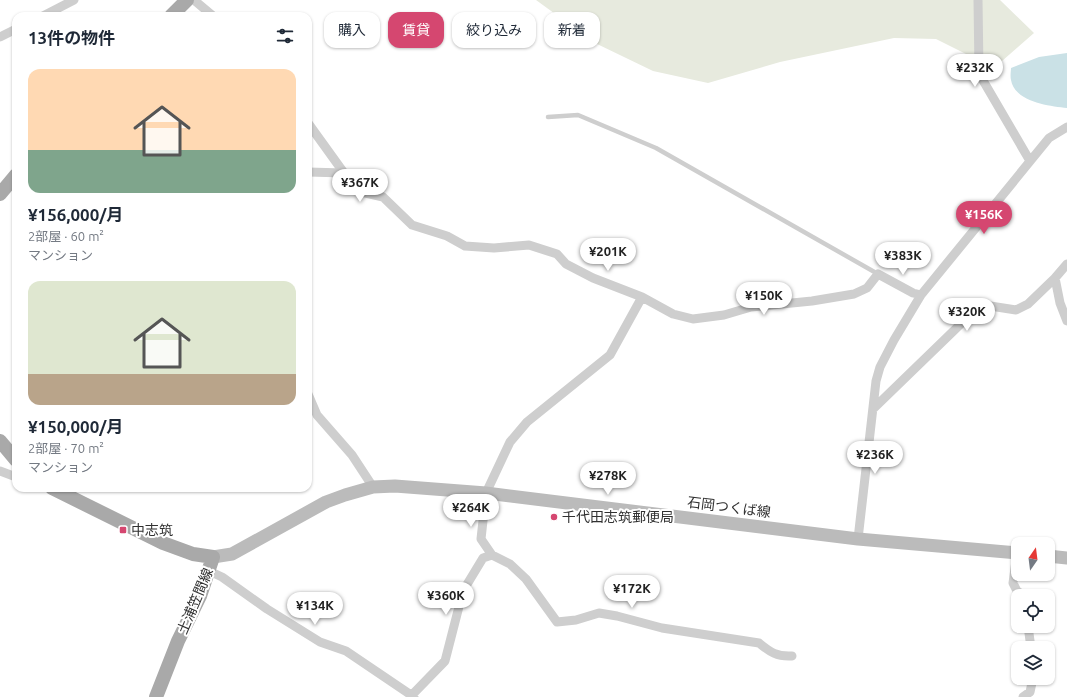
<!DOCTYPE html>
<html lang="ja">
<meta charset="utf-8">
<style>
body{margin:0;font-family:Ubuntu,"Noto Sans JP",sans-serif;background:#f6f6f7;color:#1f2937;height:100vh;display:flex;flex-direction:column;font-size:15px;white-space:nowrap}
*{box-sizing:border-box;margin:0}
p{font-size:13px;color:#747a83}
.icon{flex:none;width:22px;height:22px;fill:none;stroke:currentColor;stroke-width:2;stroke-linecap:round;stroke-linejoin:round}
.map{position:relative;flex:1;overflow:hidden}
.panel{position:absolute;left:12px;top:12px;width:300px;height:480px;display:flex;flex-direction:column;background:#fff;border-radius:12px;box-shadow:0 1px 3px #0004}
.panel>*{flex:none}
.banner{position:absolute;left:324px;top:12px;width:380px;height:36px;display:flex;gap:8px}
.needle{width:26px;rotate:14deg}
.buttons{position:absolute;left:1011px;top:537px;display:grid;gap:8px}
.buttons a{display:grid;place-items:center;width:44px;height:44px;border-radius:8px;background:#fff;box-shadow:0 1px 3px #0004;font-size:20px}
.price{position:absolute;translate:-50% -34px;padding:0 9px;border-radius:14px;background:#fff;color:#222;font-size:13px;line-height:26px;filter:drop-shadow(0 1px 2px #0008)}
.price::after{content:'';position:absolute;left:50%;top:24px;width:12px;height:9px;margin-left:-6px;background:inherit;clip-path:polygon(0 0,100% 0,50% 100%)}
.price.active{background:#d54770;color:#fff}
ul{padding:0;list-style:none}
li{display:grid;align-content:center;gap:8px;height:212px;padding:0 16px}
li span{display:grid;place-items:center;height:124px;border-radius:12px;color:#555}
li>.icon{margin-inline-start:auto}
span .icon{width:72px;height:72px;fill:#fffc;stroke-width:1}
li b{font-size:17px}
h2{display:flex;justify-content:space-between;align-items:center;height:48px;padding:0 16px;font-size:17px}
.pill{padding:0 14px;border-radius:12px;background:#fff;box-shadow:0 1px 3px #0004;font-size:14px;line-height:36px}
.pill.active{background:#d54770;color:#fff}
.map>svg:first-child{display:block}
.green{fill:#e7eade}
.water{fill:#cae1e6}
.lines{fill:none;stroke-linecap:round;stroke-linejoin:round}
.service{stroke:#cecece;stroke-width:4.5}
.minor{stroke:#cecece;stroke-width:9}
.secondary{stroke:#bbb;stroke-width:13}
.primary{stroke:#a9a9a9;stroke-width:14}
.poi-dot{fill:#d54770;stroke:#fff;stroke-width:1.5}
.labels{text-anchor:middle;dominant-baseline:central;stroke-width:4;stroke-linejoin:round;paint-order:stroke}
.street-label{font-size:14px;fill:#313131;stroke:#fff}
.poi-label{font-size:14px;fill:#313131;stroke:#fff;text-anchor:start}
</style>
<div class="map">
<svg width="1067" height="697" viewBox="0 0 1067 697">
<rect width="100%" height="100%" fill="#fff"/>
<!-- green -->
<path class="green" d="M 536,0 L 1000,0 L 1034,33 L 994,68 L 936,39 L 894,38 L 780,62 L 708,83 L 653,71 L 595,43 Z"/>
<!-- water -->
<path class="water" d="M 1067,53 L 1067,108 C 1049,106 1015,102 1011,80 C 1010,76 1011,71 1011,68 L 1039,57 Z"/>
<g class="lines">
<!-- service -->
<path class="service" d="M 548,117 L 578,115 L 656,148 L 878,274"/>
<!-- minor -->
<path class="minor" d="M 194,0 L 213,16
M 978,0 L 979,71 L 981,77 L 1030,161
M 43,16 L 74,0
M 0,37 L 16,29
M 308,123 L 357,191 L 383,197 L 412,225 L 447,236 L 465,246 L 494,248 L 529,245 L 557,254 L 566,264 L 593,278 L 642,297 L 673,314 L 693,319 L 724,315 L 751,307 L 812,301 L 854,294 L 867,288 L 878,274 L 913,293 L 921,295
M 308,172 L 344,173
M 1055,278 L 1067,264
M 642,297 L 610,355 L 527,422 L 510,442 L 486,493 L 481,539 L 492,555 L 510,564 L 526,579 L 557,622 L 576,620 L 599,613 L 617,616 L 662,628 L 759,643 C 770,652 777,657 792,656
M 308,394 L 317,415 L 352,455 L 373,487
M 873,409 L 971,314 L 984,305 L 1016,310 L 1028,304 L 1055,278 L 1060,303 L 1067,321
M 0,471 L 16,477
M 858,539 L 876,381 L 880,367 L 894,340 L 921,295 L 1049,138 L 1067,127
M 1017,553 L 1013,583 L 1017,591 L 1024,596
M 209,571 L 222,577 L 267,609 L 320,642 L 346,651 L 414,697
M 1028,626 L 1031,648
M 412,695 L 445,661 L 463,591 L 483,558 L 492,555
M 1023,697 L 1030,692 L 1033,678"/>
<!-- secondary -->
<path class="secondary" d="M 1048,556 L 1067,558
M 213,557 L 232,554 L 326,502 L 345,495 L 373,487 L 395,486 L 486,493 L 858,539 L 1018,553"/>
<!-- primary -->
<path class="primary" d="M 171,16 L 187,0
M 0,194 L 16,175
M 0,441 L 16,460
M 52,488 L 163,543 L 193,554 L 213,557 L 200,596 L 178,641 L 156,697"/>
</g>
<!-- markers -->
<g class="poi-dot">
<circle cx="554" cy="517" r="4"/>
<rect x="119" y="526" width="8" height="8" rx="2"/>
</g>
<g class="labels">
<!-- street labels -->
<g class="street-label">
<text transform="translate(729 507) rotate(7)">石岡つくば線</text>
<text transform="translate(195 601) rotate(-67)">土浦笠間線</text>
</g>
<!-- poi labels -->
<g class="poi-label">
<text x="562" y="517">千代田志筑郵便局</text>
<text x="131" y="530">中志筑</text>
</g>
</g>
</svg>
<div class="buttons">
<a><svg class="needle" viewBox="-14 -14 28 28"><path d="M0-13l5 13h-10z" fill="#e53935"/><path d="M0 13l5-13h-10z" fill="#747a83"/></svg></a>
<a><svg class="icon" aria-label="locate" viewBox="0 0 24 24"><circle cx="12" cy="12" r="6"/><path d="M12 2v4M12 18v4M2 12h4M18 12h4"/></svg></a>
<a><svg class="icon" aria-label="layers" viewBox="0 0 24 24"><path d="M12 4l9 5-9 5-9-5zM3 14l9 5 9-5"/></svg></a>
</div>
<b class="price" style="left:975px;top:88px">¥232K</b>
<b class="price" style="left:360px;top:203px">¥367K</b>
<b class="price active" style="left:984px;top:235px">¥156K</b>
<b class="price" style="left:608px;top:272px">¥201K</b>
<b class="price" style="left:903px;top:276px">¥383K</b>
<b class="price" style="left:764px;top:316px">¥150K</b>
<b class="price" style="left:967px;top:332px">¥320K</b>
<b class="price" style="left:875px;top:475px">¥236K</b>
<b class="price" style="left:608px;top:496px">¥278K</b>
<b class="price" style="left:471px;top:528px">¥264K</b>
<b class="price" style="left:632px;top:609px">¥172K</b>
<b class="price" style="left:446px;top:616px">¥360K</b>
<b class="price" style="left:315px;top:626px">¥134K</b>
<div class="banner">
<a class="pill">購入</a>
<a class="pill active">賃貸</a>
<a class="pill">絞り込み</a>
<a class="pill">新着</a>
</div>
<section class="panel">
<h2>13件の物件<svg class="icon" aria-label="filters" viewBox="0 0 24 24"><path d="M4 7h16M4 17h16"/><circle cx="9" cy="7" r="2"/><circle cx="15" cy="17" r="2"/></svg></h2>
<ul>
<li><span style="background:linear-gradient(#ffd9b3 65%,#7fa58c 0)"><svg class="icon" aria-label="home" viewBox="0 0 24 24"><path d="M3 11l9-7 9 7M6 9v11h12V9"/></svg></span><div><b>¥156,000/月</b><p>2部屋 · 60 m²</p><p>マンション</p></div></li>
<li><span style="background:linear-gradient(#dfe7d0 75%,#b9a48a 0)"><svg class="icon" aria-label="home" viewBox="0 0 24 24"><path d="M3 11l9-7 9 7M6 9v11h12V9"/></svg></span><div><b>¥150,000/月</b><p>2部屋 · 70 m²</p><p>マンション</p></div></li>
</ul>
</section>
</div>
